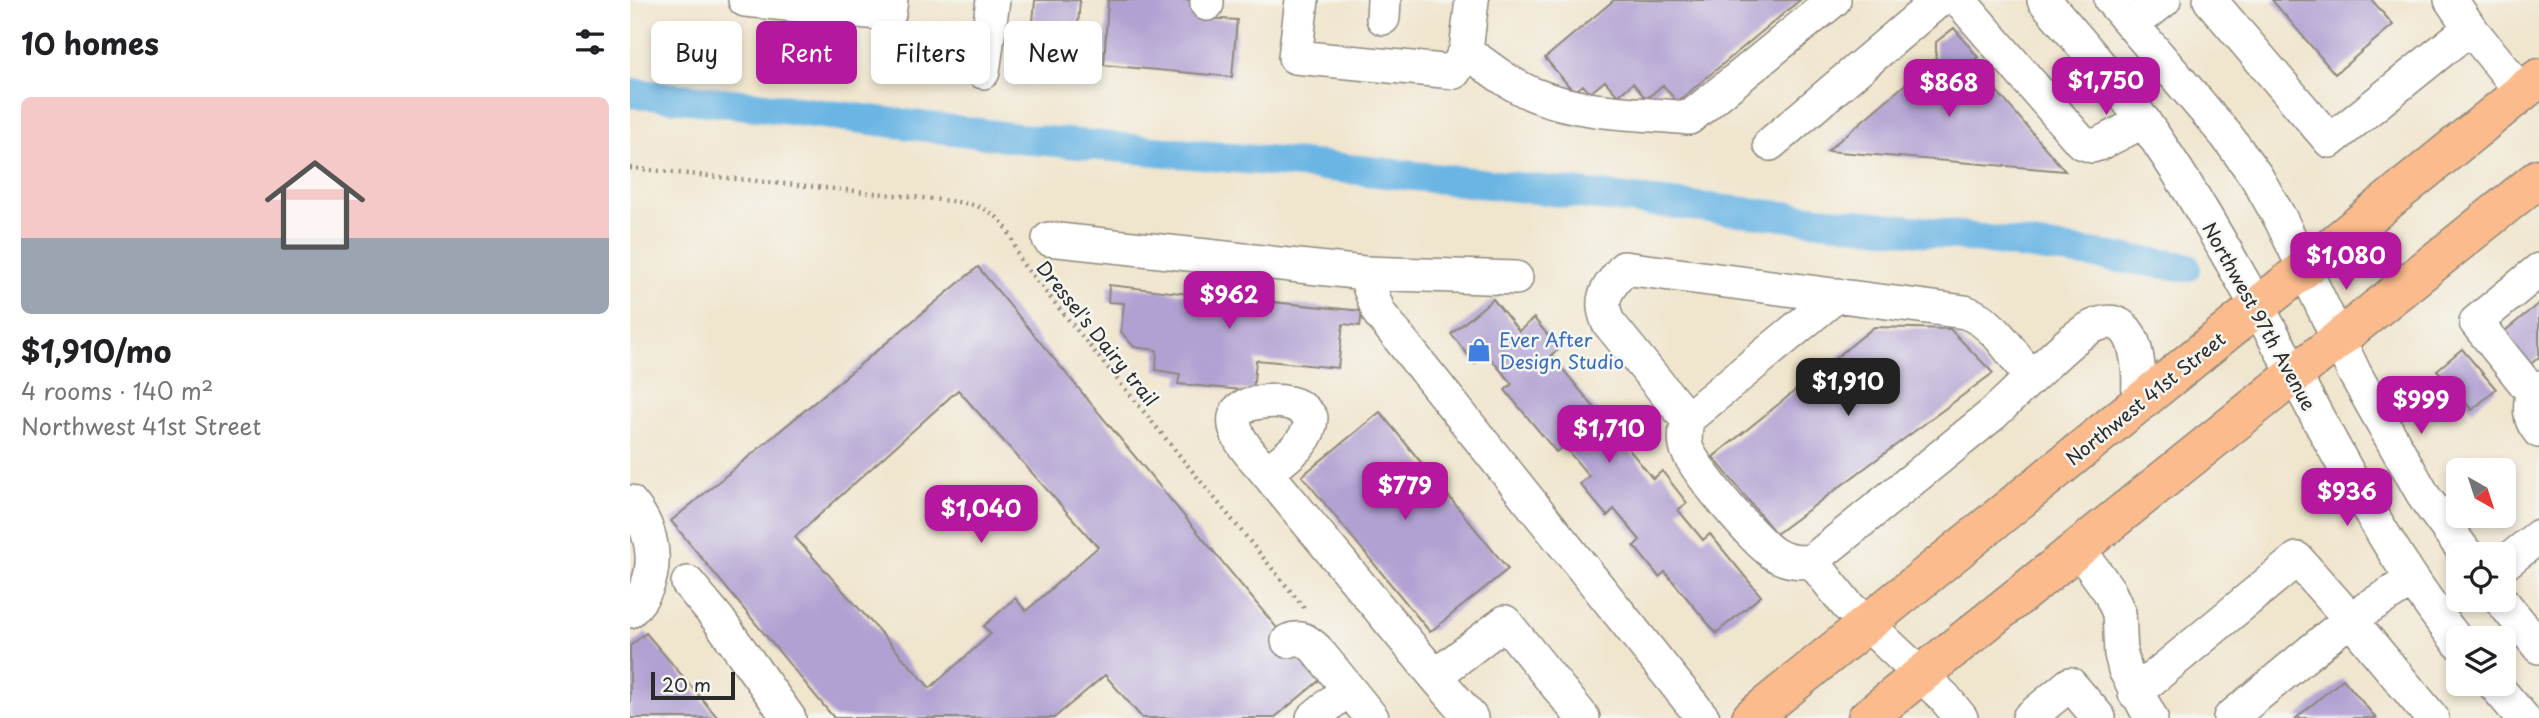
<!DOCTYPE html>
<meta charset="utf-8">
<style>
body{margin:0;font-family:"Playpen Sans",sans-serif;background:#f2f2f2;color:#202124;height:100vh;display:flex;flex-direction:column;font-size:26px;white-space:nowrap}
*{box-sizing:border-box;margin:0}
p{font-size:23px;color:#757577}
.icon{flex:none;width:38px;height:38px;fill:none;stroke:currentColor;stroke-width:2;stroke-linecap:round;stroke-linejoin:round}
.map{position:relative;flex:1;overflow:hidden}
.side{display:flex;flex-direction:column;background:#fff;width:630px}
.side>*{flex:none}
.guide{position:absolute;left:21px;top:21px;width:665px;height:63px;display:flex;gap:14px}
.needle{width:46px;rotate:141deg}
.controls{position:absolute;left:1816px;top:458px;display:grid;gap:14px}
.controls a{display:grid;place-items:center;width:70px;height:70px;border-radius:10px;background:#fff;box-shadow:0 4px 10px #0003;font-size:35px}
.scale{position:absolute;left:21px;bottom:18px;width:84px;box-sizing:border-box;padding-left:7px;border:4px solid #2b2b2b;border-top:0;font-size:19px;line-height:24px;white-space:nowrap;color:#2b2b2b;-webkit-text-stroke:5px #f6f6f2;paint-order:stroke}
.price{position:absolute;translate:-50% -60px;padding:0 16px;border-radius:14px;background:#b5179e;color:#fff;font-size:23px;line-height:46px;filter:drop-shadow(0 2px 4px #0008)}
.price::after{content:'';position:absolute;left:50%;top:42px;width:21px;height:16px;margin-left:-10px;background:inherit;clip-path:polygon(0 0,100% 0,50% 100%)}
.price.selected{background:#222;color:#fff}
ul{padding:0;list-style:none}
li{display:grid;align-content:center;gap:14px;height:371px;padding:0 21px}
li+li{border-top:2px solid #e0e0e0}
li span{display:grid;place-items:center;height:217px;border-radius:10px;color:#555}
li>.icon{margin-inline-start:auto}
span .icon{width:126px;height:126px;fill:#fffc;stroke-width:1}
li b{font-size:30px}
h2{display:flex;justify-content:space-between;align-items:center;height:84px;padding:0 21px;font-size:30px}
.chip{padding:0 24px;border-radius:10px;background:#fff;box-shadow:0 4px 10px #0003;font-size:24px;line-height:63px}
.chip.selected{background:#b5179e;color:#fff}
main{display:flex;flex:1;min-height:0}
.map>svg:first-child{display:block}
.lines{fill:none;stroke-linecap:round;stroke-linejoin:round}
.canal{stroke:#6bb5e4;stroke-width:30}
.building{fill:#b1a0d2;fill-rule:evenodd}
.minor-casing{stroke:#8e887c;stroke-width:36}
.major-casing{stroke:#8e887c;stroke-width:41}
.path{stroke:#8e887c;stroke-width:4.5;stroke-dasharray:2 5;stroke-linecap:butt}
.minor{stroke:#fff;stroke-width:33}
.major{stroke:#fbbb8c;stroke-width:38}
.labels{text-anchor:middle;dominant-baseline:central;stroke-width:5;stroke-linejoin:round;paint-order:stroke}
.street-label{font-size:19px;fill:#2b2b2b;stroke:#f6f6f2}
.shop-label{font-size:19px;fill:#366cbe;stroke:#f6f6f2;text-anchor:start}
</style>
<main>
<section class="side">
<h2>10 homes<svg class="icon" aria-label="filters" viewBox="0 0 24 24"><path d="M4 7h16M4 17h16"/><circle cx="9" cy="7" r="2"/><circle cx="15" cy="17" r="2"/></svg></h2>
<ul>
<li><span style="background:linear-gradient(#f6c9c9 65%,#9aa5b1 0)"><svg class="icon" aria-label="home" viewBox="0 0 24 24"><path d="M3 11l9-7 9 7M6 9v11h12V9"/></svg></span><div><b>$1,910/mo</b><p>4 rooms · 140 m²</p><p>Northwest 41st Street</p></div></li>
</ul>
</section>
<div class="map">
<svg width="1909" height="718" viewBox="0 0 1909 718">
<rect width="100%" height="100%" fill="#f6f6f2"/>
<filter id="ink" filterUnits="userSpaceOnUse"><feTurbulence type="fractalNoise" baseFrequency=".0143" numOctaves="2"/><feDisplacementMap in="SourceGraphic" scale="14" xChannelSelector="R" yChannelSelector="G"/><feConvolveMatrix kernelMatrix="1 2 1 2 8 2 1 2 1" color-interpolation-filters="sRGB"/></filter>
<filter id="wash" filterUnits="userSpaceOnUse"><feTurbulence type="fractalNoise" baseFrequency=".00686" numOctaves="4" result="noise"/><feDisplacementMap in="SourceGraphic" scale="28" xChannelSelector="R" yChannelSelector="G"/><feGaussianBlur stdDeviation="1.57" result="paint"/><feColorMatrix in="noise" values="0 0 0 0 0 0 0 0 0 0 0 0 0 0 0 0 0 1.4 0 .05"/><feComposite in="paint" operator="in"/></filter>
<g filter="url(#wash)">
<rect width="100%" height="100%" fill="#f0e5cd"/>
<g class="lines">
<!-- canal -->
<path class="canal" d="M 0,93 L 110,104 L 405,140 L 692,166 L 1300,232 L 1556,267"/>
</g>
<g id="blocks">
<!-- building -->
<path class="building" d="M 405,0 L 450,0 L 447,37 L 402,33 Z
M 478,0 L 561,0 L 576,18 L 607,20 L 602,77 L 474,65 Z
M 984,0 L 1170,0 L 1047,102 L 1033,85 L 1016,99 L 1003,83 L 988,96 L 975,81 L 960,93 L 953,85 L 944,92 L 915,58 Z
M 1642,0 L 1742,0 L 1763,25 L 1705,74 Z
M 1324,28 L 1348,57 L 1342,62 L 1435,171 L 1197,151 L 1306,58 L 1306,42 Z
M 348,267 L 690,680 L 644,718 L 512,718 L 475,675 L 424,718 L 204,718 L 41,521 ZM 328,390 L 468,547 L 396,611 L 385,598 L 354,626 L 361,634 L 300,688 L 165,537 Z
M 590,273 L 626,278 L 635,289 L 633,301 L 732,311 L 730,326 L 713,324 L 708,368 L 626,360 L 623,391 L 548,384 L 550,374 L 526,370 L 527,350 L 504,347 L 491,332 L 494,303 L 478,302 L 479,285 L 577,296 L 578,283 Z
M 863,299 L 889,331 L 904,318 L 929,349 L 921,355 L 972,417 L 979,411 L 1004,441 L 997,447 L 1023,479 L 1032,471 L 1057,503 L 1048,510 L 1073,540 L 1080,534 L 1131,596 L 1086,633 L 1035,572 L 1029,577 L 1004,546 L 1010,540 L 984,509 L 977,516 L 950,484 L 959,476 L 934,446 L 926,452 L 875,390 L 882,384 L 857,354 L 845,364 L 821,334 Z
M 1909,303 L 1909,357 L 1897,367 L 1870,335 Z
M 1244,327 L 1320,329 L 1363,373 L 1146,534 L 1083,457 Z
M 1832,349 L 1866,389 L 1842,410 L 1807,370 Z
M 750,412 L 878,569 L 800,632 L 672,476 Z
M 16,633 L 88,718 L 0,718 L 0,646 Z
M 1713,679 L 1746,718 L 1666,718 Z"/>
</g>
</g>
<g filter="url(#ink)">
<use href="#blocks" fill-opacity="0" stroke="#8e887c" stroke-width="2"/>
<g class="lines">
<!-- minor casing -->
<g class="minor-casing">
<path id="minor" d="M 115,0 L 259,14 L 261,0
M 672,0 L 665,57 L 824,72 L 836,51 L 842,0
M 1329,0 L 1451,142 L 1462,146 L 1469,144 L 1514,121
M 1414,0 C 1452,44 1491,88 1524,136 C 1562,191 1595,250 1628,308 C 1692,421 1746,540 1829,643
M 1481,0 L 1596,135 L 1626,176 L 1651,220 L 1725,374 L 1795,498 L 1837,555
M 1580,0 L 1700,141 L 1840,28
M 1821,0 L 1840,28 L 1892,92
M 577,4 L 577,0
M 753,18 L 754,0
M 1502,25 L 1534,0
M 836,51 C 858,67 880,85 905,95 C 952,114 1008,113 1059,118 L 1204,0
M 353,72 L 363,0
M 1140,144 L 1309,0
M 419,239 L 734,273
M 994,268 L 1335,312 C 1365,322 1382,354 1401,378 L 1363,414 L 1182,561 C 1169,563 1158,562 1146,555 C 1128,546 1060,465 1056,446 C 1054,438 1056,428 1057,419 L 978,322 C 967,296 979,288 994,268 Z
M 886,278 L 734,273 L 749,313 L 1073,718
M 1401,378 C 1419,362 1446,332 1469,324 C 1511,311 1510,378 1508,402
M 1909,387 L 1902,392 C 1900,408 1898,418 1909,431
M 1902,392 L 1846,322 L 1909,270
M 1057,419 L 1207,295
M 637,473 C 655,457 680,443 681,418 C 675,410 669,405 659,403 C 646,400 608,400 605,417 C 601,437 626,459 637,473 L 805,676 L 875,622 L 953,718
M 0,502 C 27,533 32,580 0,611
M 1448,548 L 1479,591 L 1489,613 L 1491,654 L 1495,670 L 1521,718
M 1182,561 L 1217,605 L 1314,697 L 1331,718
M 1874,564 L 1909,536
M 58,583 L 88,619 L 159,718
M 1871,600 L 1909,647
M 658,641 C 671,636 676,640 686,649 L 742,718
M 805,676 L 841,718
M 1864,684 L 1893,718
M 1505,693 L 1667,559 L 1720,619 L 1782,580
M 683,718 L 718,689
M 1399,718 L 1440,684 L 1469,718
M 1600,718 L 1720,619 L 1802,718"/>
</g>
<!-- major casing -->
<g class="major-casing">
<path id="major" d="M 1121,718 L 1909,78
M 1237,718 L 1909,178"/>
</g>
<!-- path -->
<path class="path" d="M 0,168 L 303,199 C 334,203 362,202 379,233 C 385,242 386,253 392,263 L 676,610"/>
<!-- minor -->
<use href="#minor" class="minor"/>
<!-- major -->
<use href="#major" class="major"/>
</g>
</g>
<!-- icons -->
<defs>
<g id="shop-bare" transform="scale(1.89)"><path d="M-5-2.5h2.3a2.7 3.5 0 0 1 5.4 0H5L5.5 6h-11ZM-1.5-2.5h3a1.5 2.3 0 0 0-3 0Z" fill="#3f7fe0" stroke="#f6f6f2" stroke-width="2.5" paint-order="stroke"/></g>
</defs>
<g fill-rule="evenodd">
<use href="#shop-bare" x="849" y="350"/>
</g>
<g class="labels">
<!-- street labels -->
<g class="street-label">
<text transform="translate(1630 316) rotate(61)">Northwest 97th Avenue</text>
<text transform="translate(468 333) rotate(51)">Dressel's Dairy trail</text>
<text transform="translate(1515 398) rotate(-39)">Northwest 41st Street</text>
</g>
<!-- shop labels -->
<g class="shop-label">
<text x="869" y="339">Ever After<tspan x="869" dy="22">Design Studio</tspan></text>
</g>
</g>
</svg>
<div class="controls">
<a><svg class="needle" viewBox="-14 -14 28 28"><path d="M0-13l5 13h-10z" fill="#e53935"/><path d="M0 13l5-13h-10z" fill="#757577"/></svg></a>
<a><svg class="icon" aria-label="locate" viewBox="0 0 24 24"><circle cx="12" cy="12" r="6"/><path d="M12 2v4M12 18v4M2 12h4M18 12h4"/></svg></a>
<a><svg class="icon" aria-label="layers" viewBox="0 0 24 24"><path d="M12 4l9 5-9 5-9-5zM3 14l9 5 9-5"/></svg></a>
</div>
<div class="scale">20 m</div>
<b class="price" style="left:1476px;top:117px">$1,750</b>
<b class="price" style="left:1319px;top:119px">$868</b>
<b class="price" style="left:1716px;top:292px">$1,080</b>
<b class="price" style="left:599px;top:331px">$962</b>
<b class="price selected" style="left:1218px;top:418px">$1,910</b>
<b class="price" style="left:1791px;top:436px">$999</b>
<b class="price" style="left:979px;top:465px">$1,710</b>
<b class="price" style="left:775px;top:522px">$779</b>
<b class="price" style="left:1717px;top:528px">$936</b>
<b class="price" style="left:351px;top:545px">$1,040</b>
<div class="guide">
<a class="chip">Buy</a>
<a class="chip selected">Rent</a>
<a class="chip">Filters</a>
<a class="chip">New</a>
</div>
</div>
</main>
